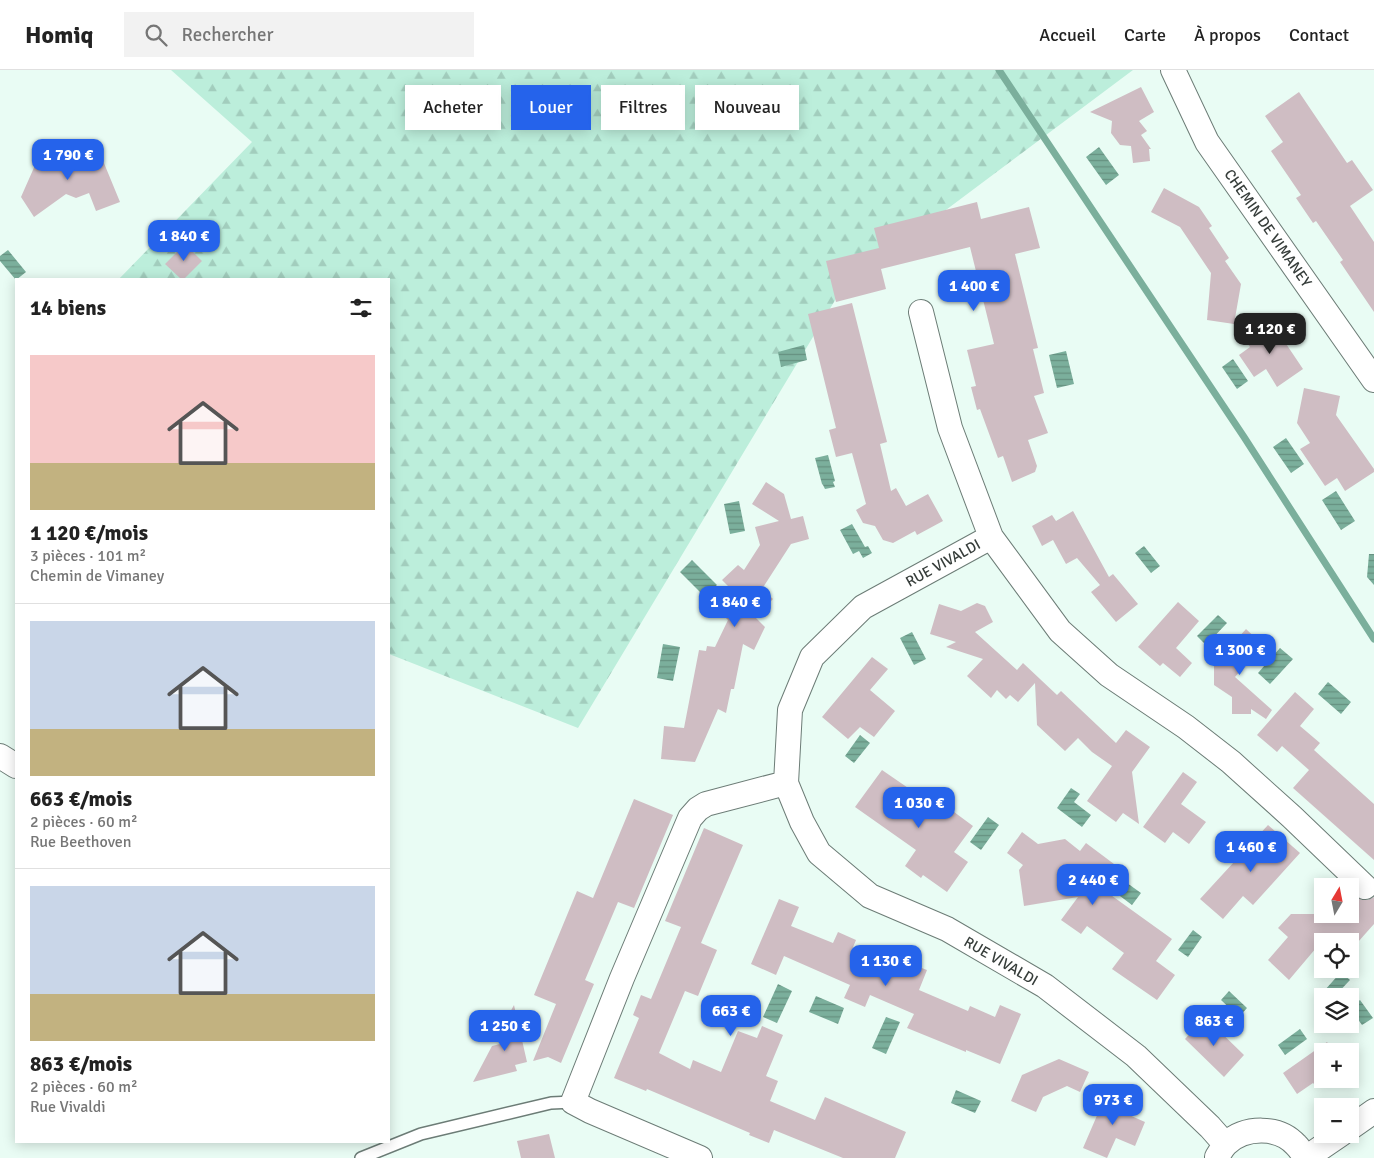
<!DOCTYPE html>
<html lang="fr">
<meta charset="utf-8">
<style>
body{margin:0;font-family:Signika,sans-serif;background:#f2f2f2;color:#222;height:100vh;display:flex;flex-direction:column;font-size:19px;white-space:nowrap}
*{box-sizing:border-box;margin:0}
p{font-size:16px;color:#767676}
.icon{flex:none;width:28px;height:28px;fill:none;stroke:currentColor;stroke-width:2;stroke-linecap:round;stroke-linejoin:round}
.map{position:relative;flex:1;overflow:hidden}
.details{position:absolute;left:15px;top:208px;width:375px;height:865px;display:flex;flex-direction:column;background:#fff;border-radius:0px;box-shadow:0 2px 12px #0003}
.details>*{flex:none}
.hud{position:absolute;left:405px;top:15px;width:475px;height:45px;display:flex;gap:10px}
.needle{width:32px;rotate:10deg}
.fabs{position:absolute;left:1314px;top:808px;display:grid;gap:10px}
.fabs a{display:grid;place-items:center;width:45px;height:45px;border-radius:0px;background:#fff;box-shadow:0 2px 12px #0003;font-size:25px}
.price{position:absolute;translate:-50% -42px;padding:0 11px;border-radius:10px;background:#2563eb;color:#fff;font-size:16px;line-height:32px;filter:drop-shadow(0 1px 2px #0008)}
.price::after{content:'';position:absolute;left:50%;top:30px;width:15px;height:11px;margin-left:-8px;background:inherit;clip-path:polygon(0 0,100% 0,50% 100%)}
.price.on{background:#222;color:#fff}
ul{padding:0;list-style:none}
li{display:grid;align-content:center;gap:10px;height:265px;padding:0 15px}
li+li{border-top:1px solid #e0e0e0}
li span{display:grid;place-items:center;height:155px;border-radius:0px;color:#555}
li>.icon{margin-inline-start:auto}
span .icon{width:90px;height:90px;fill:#fffc;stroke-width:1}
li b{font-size:21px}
h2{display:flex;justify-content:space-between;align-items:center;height:60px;padding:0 15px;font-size:21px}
.tag{padding:0 18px;border-radius:0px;background:#fff;box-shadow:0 2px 12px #0003;font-size:18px;line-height:45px}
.tag.on{background:#2563eb;color:#fff}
header{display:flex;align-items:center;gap:30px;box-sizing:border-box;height:70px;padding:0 25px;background:#fff;border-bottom:1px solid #e0e0e0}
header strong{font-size:24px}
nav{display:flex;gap:28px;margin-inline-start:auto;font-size:18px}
.search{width:350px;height:45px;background:#f2f2f2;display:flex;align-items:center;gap:12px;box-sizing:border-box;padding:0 18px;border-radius:0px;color:#767676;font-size:19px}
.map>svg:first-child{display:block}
.forest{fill:url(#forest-firs)}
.water{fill:url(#water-rules)}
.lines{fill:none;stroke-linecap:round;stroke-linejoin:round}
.stream{stroke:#7baf9c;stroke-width:7}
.building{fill:#cfbdc3}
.service-casing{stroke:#6c7c76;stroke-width:14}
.minor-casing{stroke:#6c7c76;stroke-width:26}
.service{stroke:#fff;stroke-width:11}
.minor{stroke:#fff;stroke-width:24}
.labels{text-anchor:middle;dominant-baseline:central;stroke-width:5;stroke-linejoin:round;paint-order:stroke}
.street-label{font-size:15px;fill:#363d3a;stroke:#fff}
</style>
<header>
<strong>Homiq</strong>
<div class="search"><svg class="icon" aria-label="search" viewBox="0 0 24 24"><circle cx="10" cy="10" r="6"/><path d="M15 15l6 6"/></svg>Rechercher</div>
<nav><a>Accueil</a><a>Carte</a><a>À propos</a><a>Contact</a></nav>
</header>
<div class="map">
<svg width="1374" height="1088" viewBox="0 0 1374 1088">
<defs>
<pattern id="forest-firs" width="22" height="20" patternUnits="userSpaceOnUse" patternTransform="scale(1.25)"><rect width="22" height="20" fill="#bceedb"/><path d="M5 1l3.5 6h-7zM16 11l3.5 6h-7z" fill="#a2cdbd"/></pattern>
<pattern id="water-rules" width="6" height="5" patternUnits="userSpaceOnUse" patternTransform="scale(1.25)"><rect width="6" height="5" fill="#7baf9c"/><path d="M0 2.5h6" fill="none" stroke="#669080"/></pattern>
</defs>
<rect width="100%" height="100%" fill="#e9fcf4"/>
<!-- forest -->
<path class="forest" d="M 171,0 L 1133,0 L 843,217 L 578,658 L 389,584 L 389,209 L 119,209 L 252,72 Z"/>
<!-- water -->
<path class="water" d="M 1099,77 L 1119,105 L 1106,115 L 1086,87 Z
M 8,180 L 26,202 L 16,210 L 0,191 L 0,186 Z
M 804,275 L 807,290 L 781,297 L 778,282 Z
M 1066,281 L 1074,314 L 1057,318 L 1049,285 Z
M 1233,289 L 1248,311 L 1237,319 L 1222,297 Z
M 1286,368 L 1304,394 L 1291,403 L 1273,377 Z
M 828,385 L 835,411 L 833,412 L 835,417 L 825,419 L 823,415 L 822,414 L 815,388 Z
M 1336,421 L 1355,451 L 1341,460 L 1322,430 Z
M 739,431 L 745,461 L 730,464 L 724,434 Z
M 852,454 L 865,477 L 868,476 L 872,483 L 863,488 L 859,481 L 853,484 L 840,460 Z
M 1144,476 L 1160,496 L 1151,503 L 1135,483 Z
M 1369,484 L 1374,484 L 1374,515 L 1367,507 Z
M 692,490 L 717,515 L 704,526 L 680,502 Z
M 1218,545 L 1227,553 L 1206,575 L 1197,566 Z
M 912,562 L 926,589 L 914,595 L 900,568 Z
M 663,574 L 680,577 L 673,611 L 657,608 Z
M 1280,578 L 1293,589 L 1270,614 L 1258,603 Z
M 1328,612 L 1351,632 L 1341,644 L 1318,624 Z
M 860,665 L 870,673 L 854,693 L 845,686 Z
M 1071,718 L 1080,724 L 1074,732 L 1091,745 L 1082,757 L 1057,738 Z
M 988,747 L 999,755 L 981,780 L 970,772 Z
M 1120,808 L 1141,823 L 1132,835 L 1112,820 Z
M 1193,860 L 1202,867 L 1188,887 L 1178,880 Z
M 1341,902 L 1350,910 L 1335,926 L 1330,926 L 1324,921 Z
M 778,914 L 792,921 L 777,953 L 763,947 Z
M 1229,921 L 1247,938 L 1239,947 L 1221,930 Z
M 816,926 L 844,938 L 838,954 L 809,942 Z
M 1360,930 L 1373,948 L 1362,955 L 1350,938 Z
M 886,947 L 900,952 L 886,984 L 872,978 Z
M 1300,959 L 1307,969 L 1285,985 L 1278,975 Z
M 956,1020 L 981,1031 L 975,1043 L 951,1033 Z"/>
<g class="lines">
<!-- stream -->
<path class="stream" d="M 999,0 L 1244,367 L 1374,569"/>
</g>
<!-- building -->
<path class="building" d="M 1141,17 L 1154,42 L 1139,51 L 1147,61 L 1141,65 L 1151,79 L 1149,79 L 1150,91 L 1133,93 L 1131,76 L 1120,75 L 1111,63 L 1112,51 L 1090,42 Z
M 1299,22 L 1347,93 L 1352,90 L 1373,120 L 1350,136 L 1374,172 L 1374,242 L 1340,192 L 1343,190 L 1316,151 L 1313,153 L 1296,128 L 1301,125 L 1271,81 L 1283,72 L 1265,46 Z
M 44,75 L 77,90 L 99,81 L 120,132 L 96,141 L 89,123 L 76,128 L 66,124 L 34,147 L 21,127 Z
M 1164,118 L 1199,137 L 1212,156 L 1209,158 L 1229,188 L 1225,191 L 1241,214 L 1234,254 L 1207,250 L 1211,203 L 1180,157 L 1151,142 Z
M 977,132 L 981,149 L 1029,137 L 1040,178 L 1015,184 L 1038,278 L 1033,279 L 1044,323 L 1034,326 L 1048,363 L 1028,370 L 1037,396 L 1035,402 L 1012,412 L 1003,386 L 998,388 L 980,339 L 977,340 L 971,317 L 976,316 L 967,280 L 994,274 L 970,177 L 881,199 L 886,219 L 836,232 L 826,191 L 879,178 L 874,158 Z
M 185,174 L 202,191 L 184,209 L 181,209 L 165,194 Z
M 852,233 L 887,372 L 880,374 L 891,421 L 896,418 L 906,436 L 928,424 L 943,451 L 917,465 L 915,461 L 893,473 L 883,470 L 875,456 L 863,453 L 856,440 L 866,434 L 852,383 L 836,387 L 829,360 L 836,358 L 808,244 Z
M 1270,250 L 1303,299 L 1277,317 L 1266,299 L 1254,307 L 1239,285 L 1250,277 L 1244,268 Z
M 1304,318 L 1340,326 L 1336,345 L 1374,399 L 1374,402 L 1345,421 L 1337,408 L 1325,416 L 1300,379 L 1310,373 L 1297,353 Z
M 766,412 L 784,424 L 791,449 L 803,446 L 809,469 L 791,474 L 762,519 L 773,529 L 755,547 L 765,557 L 754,580 L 743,574 L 734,619 L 731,619 L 726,643 L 718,639 L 695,692 L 661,689 L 664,656 L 684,658 L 699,580 L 706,581 L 707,576 L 715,577 L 728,550 L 716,538 L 734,522 L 722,510 L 738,495 L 744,500 L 760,475 L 755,457 L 779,451 L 752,434 Z
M 1073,441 L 1109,507 L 1113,504 L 1138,534 L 1116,552 L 1091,522 L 1100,515 L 1077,488 L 1066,494 L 1053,470 L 1042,476 L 1032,456 L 1052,445 L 1056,451 Z
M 1178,532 L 1199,551 L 1176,578 L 1192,593 L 1180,607 L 1163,593 L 1160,596 L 1138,577 Z
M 977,533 L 985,536 L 993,552 L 975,562 L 1017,600 L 1023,593 L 1057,625 L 1061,621 L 1116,673 L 1126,660 L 1150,677 L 1132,702 L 1139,754 L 1123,743 L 1116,752 L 1087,731 L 1112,696 L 1092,682 L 1078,668 L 1065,681 L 1037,655 L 1035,613 L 1018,632 L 1010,625 L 1006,629 L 997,620 L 991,628 L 967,606 L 983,589 L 946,577 L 956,572 L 930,564 L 939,534 L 961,541 Z
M 1246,559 L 1263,575 L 1235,607 L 1272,640 L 1266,649 L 1251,639 L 1251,644 L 1232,644 L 1232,627 L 1214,615 L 1214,595 Z
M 872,587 L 888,599 L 870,620 L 895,641 L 874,667 L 860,657 L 848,669 L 822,647 Z
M 1295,622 L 1314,639 L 1300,656 L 1320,673 L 1314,680 L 1374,734 L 1374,790 L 1293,718 L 1309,700 L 1282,676 L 1277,682 L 1257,665 Z
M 882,700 L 946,744 L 950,739 L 973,756 L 954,782 L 968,792 L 947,822 L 923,805 L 921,808 L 905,796 L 916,780 L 855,737 Z
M 1183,702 L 1197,712 L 1181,734 L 1206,752 L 1189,774 L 1173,762 L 1165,773 L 1143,757 Z
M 634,729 L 673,745 L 634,838 L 618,832 L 585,910 L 594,914 L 561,993 L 548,987 L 533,991 L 556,934 L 534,925 L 577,821 L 593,828 Z
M 1268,755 L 1300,783 L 1253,835 L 1243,826 L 1223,849 L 1200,829 Z
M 704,758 L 743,775 L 701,873 L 717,880 L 698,926 L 685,921 L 659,983 L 690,999 L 693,990 L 721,1002 L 738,961 L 757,968 L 762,956 L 783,965 L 766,1006 L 778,1011 L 770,1031 L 815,1050 L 825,1027 L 906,1062 L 895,1088 L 843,1088 L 774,1060 L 769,1073 L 749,1065 L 750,1063 L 647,1019 L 646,1021 L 614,1008 L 639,948 L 633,945 L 641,925 L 651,929 L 681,857 L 665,851 Z
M 1022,762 L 1038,774 L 1065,769 L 1080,781 L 1086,773 L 1118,797 L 1101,818 L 1172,869 L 1156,891 L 1175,905 L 1157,930 L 1112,899 L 1124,883 L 1087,856 L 1081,864 L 1061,850 L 1078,827 L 1024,836 L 1019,800 L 1023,795 L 1007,783 Z
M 1356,827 L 1362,830 L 1368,830 L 1374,827 L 1374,854 L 1350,881 L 1350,871 L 1322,871 L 1289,910 L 1268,890 L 1288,867 L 1278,858 L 1291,844 L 1350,844 L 1350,834 Z
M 779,829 L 799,837 L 791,856 L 833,873 L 838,862 L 856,870 L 851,882 L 901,904 L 906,892 L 927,900 L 919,920 L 968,941 L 970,936 L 995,947 L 1000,935 L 1021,944 L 1000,994 L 966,980 L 966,982 L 907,958 L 914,944 L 870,925 L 865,937 L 844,928 L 850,915 L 784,886 L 776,905 L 751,894 Z
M 514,935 L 527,992 L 515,995 L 517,1001 L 473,1012 L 492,976 L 504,973 L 501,959 Z
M 1205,947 L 1244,985 L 1224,1007 L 1185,969 Z
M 1327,972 L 1333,981 L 1322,981 L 1322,1009 L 1326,1009 L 1316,1016 L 1313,1013 L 1297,1024 L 1283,1003 Z
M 1059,989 L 1089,1002 L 1080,1022 L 1067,1016 L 1043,1027 L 1036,1042 L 1011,1031 L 1022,1005 Z
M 1108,1020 L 1126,1027 L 1120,1041 L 1145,1052 L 1135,1076 L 1116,1068 L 1107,1088 L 1083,1078 Z
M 549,1064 L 555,1088 L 521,1088 L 517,1071 Z"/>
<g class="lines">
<!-- service casing -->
<g class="service-casing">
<path id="service" d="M 361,1088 L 421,1064 L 551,1033 L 573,1032"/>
</g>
<!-- minor casing -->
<g class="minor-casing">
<path id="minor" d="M 1173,0 L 1207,72 L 1374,310
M 921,242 L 950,358 L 991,467 L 1060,561 L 1109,605 L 1186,657 L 1231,692 L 1292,747 L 1365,817
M 991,467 L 863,537 L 812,587 L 790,640 L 786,713 L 802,752 L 819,783 L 870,826 L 947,859 L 1045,916 L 1136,986 L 1210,1057 L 1225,1074
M 0,686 L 16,696
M 1350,1058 L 1374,1041
M 1217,1087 C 1220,1082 1223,1077 1226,1074 C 1245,1056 1279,1056 1296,1075 C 1300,1079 1303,1084 1306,1088
M 700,1088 L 590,1041 L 573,1032 L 622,908 L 690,748 L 698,739 L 706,734 L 786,713
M 1306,1088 L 1341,1064"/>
</g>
<!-- service -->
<use href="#service" class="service"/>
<!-- minor -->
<use href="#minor" class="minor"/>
</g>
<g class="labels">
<!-- street labels -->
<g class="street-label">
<text transform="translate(1268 158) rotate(55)">CHEMIN DE VIMANEY</text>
<text transform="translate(943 493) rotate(-29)">RUE VIVALDI</text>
<text transform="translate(1001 891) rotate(30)">RUE VIVALDI</text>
</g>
</g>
</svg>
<div class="fabs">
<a><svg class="needle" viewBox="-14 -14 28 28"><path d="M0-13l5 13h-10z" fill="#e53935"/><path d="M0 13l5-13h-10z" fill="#767676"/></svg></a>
<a><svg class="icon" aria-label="locate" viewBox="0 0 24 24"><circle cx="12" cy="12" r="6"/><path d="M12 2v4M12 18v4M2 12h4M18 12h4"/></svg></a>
<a><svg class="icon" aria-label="layers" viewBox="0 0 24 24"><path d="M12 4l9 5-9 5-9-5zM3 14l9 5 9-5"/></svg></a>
<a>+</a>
<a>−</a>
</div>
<b class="price" style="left:68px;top:111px">1 790 €</b>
<b class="price" style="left:184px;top:192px">1 840 €</b>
<b class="price" style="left:974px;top:242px">1 400 €</b>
<b class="price on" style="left:1270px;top:285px">1 120 €</b>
<b class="price" style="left:735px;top:558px">1 840 €</b>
<b class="price" style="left:1240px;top:606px">1 300 €</b>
<b class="price" style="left:919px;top:759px">1 030 €</b>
<b class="price" style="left:1251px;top:803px">1 460 €</b>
<b class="price" style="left:1093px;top:836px">2 440 €</b>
<b class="price" style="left:886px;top:917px">1 130 €</b>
<b class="price" style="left:731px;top:967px">663 €</b>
<b class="price" style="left:1214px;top:977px">863 €</b>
<b class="price" style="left:505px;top:982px">1 250 €</b>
<b class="price" style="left:1113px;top:1056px">973 €</b>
<div class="hud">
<a class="tag">Acheter</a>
<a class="tag on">Louer</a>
<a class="tag">Filtres</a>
<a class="tag">Nouveau</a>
</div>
<section class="details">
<h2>14 biens<svg class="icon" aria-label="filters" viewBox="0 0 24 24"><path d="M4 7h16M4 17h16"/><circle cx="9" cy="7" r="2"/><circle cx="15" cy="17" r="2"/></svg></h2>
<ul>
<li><span style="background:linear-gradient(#f6c9c9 70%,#c2b280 0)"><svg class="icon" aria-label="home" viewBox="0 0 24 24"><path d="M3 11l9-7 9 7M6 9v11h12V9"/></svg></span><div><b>1 120 €/mois</b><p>3 pièces · 101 m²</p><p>Chemin de Vimaney</p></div></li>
<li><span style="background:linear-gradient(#c9d6e8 70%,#c2b280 0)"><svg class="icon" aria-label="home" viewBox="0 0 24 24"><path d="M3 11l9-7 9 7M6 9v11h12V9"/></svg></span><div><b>663 €/mois</b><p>2 pièces · 60 m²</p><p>Rue Beethoven</p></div></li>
<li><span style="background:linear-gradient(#c9d6e8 70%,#c2b280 0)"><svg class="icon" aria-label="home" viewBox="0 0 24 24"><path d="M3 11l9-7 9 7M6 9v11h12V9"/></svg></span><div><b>863 €/mois</b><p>2 pièces · 60 m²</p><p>Rue Vivaldi</p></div></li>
</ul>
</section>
</div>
